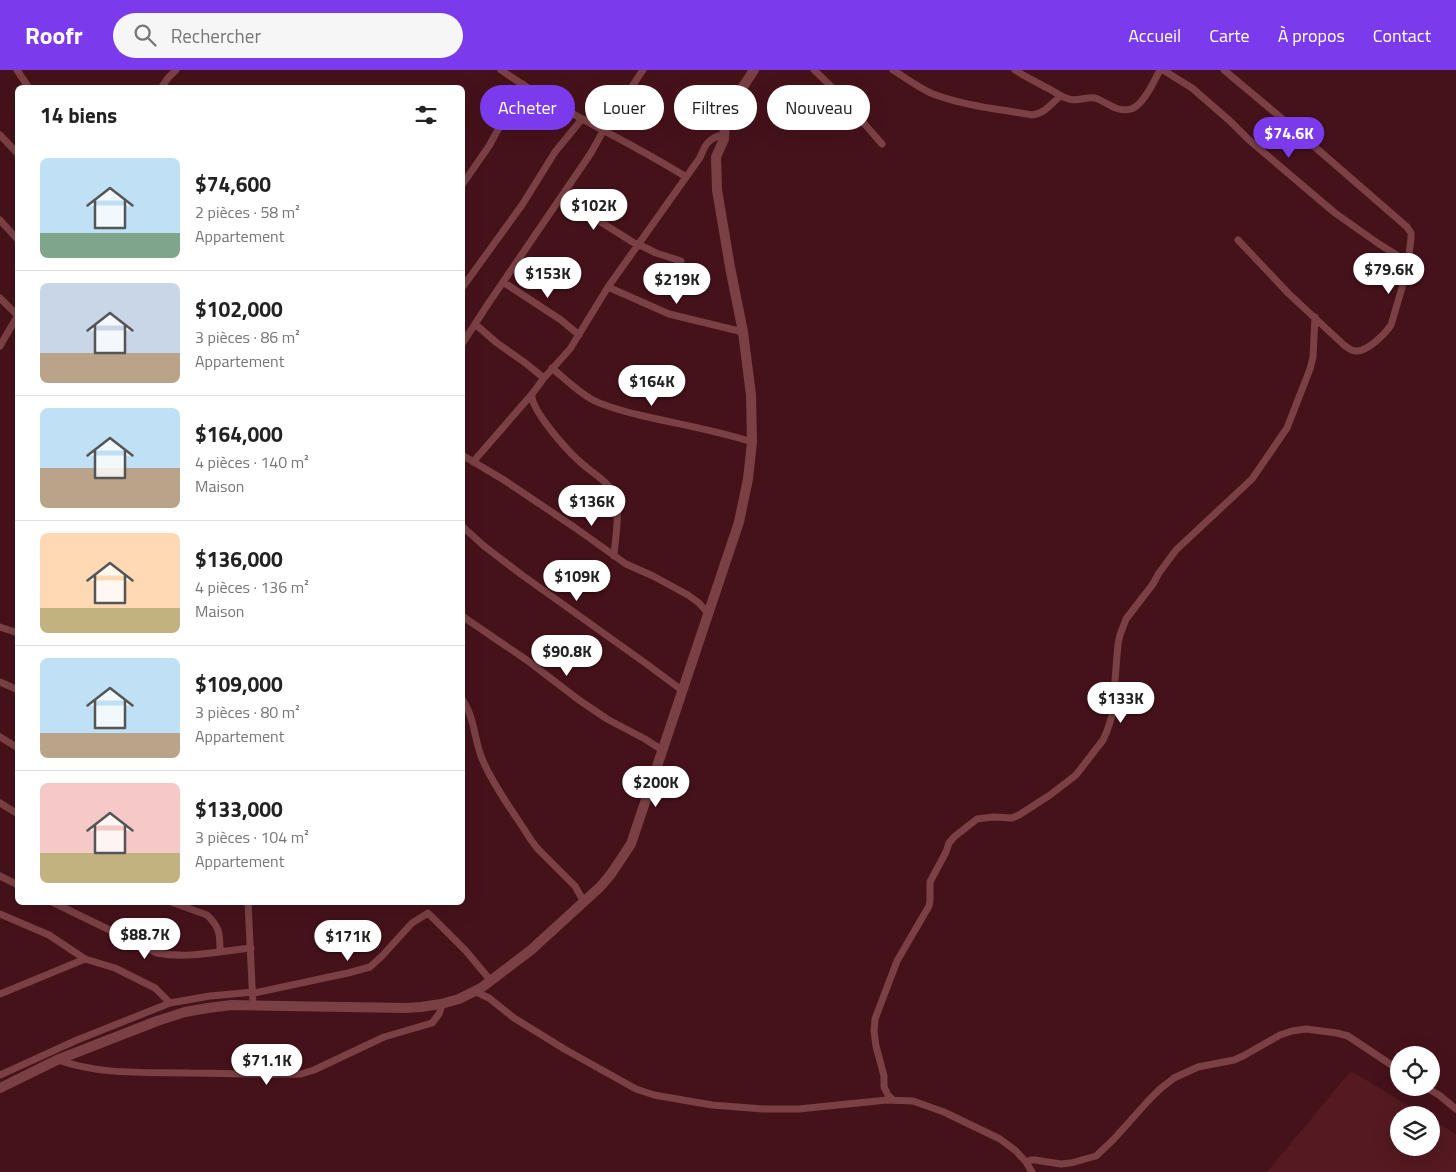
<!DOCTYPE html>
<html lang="fr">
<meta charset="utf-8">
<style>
body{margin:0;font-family:"Titillium Web",sans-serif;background:#f6f6f6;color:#222;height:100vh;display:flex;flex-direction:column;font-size:19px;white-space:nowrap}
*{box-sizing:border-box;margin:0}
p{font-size:16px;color:#767676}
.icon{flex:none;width:28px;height:28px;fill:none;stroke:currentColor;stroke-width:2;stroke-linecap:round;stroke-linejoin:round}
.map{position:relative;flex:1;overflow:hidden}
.side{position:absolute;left:15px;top:15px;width:450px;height:820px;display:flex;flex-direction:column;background:#fff;border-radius:8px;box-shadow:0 5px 20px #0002}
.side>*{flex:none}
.banner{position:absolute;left:480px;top:15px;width:475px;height:45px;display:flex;gap:10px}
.controls{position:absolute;left:1390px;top:976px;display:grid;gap:10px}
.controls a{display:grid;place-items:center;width:50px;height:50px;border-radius:50%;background:#fff;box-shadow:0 5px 20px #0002;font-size:25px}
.price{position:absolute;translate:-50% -42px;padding:0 11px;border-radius:18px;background:#fff;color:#222;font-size:16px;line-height:32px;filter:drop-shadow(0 1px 2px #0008)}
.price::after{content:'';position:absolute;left:50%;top:30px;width:15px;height:11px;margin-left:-8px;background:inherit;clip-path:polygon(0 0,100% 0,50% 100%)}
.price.current{background:#7c3aed;color:#fff}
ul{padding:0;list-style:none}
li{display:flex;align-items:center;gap:15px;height:125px;padding:0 25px}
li+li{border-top:1px solid #e0e0e0}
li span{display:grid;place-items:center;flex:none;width:140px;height:100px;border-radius:8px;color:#555}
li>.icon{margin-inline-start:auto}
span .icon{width:60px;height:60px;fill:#fffc;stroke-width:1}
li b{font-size:21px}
h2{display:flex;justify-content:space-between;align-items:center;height:60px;padding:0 25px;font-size:21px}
.tag{padding:0 18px;border-radius:22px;background:#fff;box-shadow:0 5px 20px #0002;font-size:18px;line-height:45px}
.tag.current{background:#7c3aed;color:#fff}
header{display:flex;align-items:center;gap:30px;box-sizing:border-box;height:70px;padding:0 25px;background:#7c3aed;color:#fff}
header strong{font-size:24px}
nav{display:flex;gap:28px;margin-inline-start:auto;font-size:18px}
.search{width:350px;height:45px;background:#f6f6f6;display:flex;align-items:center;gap:12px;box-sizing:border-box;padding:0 18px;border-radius:28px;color:#767676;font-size:19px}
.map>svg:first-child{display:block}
.built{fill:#551921}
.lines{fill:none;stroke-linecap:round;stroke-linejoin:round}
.street{stroke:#7a4045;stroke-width:7}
.secondary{stroke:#7a4045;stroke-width:10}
</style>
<header>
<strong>Roofr</strong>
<div class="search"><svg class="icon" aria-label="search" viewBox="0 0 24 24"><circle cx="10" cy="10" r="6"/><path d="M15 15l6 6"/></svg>Rechercher</div>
<nav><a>Accueil</a><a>Carte</a><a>À propos</a><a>Contact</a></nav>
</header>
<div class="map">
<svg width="1456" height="1102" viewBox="0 0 1456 1102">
<rect width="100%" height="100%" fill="#46121a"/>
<!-- built -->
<path class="built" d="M 1351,1001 L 1424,1045 L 1399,1045 L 1399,1078 L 1431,1078 L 1431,1049 L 1456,1064 L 1456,1102 L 1267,1102 Z"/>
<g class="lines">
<!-- street -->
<path class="street" d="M 17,0 L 29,18
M 501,0 C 559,41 626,69 686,107
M 814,0 L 835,20 L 882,74
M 893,0 C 906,8 919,18 933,24 C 965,36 999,39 1032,45 C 1045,44 1051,33 1061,26
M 1015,0 C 1025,7 1035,11 1045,17 C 1053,20 1060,27 1069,29 C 1078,32 1086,26 1095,28 C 1107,32 1117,43 1131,39 C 1143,36 1154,11 1160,0
M 1163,0 L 1192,18 L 1230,51 L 1249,70 L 1335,143 L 1379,174 L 1408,192
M 1224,0 L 1285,51 L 1407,157 L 1411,163 L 1411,168 L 1407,201 L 1391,255 C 1385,264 1367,282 1356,281 C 1351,281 1349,278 1345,276 L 1289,224 L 1238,170
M 161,18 L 168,8 L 176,0
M 0,65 L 18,84
M 462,115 L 489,76 L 523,14
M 561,127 L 639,176 L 640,175 L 656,183 L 681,191
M 0,150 L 18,170
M 503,212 L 561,250 L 579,265
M 608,217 L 669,244 L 743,262
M 462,218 L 522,135 L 555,82 L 582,49
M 0,228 L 18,246
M 475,254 L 497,273 L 524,292 L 544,308
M 462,274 L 488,234 L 591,83 L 608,52 L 643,0
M 0,276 L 18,245
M 552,298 C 565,309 577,321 591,329 C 606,337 623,341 639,345 C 677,354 715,360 752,372
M 532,324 C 530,339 566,379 578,390 C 589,401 607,410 614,424 C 621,439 615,470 614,486
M 462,385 L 504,410 L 574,457 L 626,494 L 653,506 L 688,525 L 699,533 L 708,543
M 473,392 L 532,324 L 544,308 L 570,279 L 608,217 L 699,89 C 705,78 705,71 718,66 L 724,69
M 462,456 L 484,476 L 522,505 L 648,595 L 683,621
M 462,546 L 528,591 L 579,630 L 607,649 L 645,669 L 662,680
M 0,557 L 18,563
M 0,612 L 18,620
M 462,629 C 475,647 474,671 483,691 C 495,719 515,744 531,770 L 537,778 L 575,816 L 584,832
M 0,667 L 18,678
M 0,733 L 18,744
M 0,806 L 18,815
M 52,832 L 157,883 C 188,889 220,881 251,878
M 171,832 L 207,845 C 220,857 220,865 220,881
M 248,832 L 253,935
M 0,844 L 49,865 L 85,889 L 115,898 L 155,918 L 170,933
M 474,921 L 489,928 L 514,948 L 566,980 L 636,1019 L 654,1025 L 712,1035 L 763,1039 L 799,1039 L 887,1030 L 913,1031 L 944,1042 L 1000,1069 L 1016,1081 L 1026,1092 L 1032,1102
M 254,923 L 348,903 L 370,897 L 382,886 L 412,853 L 428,843 L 466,881 L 491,911
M 0,924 L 85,889
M 58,990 C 100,1005 145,1002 190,1003 C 227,1003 264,1005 301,1004 L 314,1000 L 384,967 L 432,953 L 439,944 L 441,938 L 441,934
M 0,1005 L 77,970 L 170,933 L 210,926 L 254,922
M 1427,1018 L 1439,1025 L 1456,1039
M 892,1029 L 888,1025 L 884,1017 L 884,1006 L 876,976 L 874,961 L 875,949 L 897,891 L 929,836 L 930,831 L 930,812 L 946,782 L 949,773 L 954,767 L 977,749 L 993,747 L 1012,748 L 1019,745 L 1050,725 L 1076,705 L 1103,670 L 1107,661 L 1112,646 L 1118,574 L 1120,565 L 1126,549 L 1153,514 L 1159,503 L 1176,480 L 1252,409 L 1287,358 L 1310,299 L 1313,287 L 1315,247
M 1026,1092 L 1031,1090 L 1035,1090 L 1061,1094 L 1071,1093 L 1096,1086 L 1113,1070 L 1148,1031 L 1160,1019 L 1174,1008 L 1198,997 L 1234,990 L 1243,986 L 1280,965 L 1292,961 L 1306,959 L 1337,963 L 1348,966 L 1399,1000"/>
<!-- secondary -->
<path class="secondary" d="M 0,1018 L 57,990 L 157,951 L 185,942 L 208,938 L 232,935 L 406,938 L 421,937 L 441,934 L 459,929 L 481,918 L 531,880 L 600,817 L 611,804 L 631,774 L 739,452 L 748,409 L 752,372 L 751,325 L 743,262 L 730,197 L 717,120 L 716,87 L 724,69 L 725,52 L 735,29 L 754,0"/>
</g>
</svg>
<div class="controls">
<a><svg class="icon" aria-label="locate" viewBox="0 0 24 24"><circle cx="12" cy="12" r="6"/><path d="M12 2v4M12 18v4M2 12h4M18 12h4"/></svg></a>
<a><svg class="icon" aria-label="layers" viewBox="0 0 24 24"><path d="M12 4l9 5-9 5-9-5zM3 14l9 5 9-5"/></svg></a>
</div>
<b class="price current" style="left:1289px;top:89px">$74.6K</b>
<b class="price" style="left:594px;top:161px">$102K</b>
<b class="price" style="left:1389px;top:225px">$79.6K</b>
<b class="price" style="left:548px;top:229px">$153K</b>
<b class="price" style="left:677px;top:235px">$219K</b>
<b class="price" style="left:652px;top:337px">$164K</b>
<b class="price" style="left:592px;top:457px">$136K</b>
<b class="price" style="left:577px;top:532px">$109K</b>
<b class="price" style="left:567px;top:607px">$90.8K</b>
<b class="price" style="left:1121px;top:654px">$133K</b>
<b class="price" style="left:656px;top:738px">$200K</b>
<b class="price" style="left:145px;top:890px">$88.7K</b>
<b class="price" style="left:348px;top:892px">$171K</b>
<b class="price" style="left:267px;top:1016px">$71.1K</b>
<div class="banner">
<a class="tag current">Acheter</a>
<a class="tag">Louer</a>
<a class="tag">Filtres</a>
<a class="tag">Nouveau</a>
</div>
<section class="side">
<h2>14 biens<svg class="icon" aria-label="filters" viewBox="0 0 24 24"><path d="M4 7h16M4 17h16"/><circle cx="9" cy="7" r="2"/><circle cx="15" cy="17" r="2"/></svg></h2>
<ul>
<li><span style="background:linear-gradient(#bfe0f5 75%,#7fa58c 0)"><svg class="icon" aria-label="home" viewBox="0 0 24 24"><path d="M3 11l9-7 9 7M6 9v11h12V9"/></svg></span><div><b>$74,600</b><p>2 pièces · 58 m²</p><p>Appartement</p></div></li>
<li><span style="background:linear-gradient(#c9d6e8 70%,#b9a48a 0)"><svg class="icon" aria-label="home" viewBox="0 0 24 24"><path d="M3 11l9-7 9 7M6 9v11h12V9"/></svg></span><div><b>$102,000</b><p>3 pièces · 86 m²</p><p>Appartement</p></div></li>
<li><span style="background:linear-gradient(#bfe0f5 60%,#b9a48a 0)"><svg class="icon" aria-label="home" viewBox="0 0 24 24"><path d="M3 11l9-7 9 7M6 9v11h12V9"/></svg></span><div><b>$164,000</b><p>4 pièces · 140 m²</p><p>Maison</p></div></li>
<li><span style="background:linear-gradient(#ffd9b3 75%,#c2b280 0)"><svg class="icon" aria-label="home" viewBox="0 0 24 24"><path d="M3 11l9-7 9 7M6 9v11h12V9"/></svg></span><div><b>$136,000</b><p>4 pièces · 136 m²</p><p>Maison</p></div></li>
<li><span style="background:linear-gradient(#bfe0f5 75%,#b9a48a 0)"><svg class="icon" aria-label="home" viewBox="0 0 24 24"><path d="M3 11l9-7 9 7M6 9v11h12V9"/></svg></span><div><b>$109,000</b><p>3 pièces · 80 m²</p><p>Appartement</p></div></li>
<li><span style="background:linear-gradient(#f6c9c9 70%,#c2b280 0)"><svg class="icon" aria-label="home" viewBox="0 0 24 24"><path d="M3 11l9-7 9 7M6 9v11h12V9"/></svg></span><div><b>$133,000</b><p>3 pièces · 104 m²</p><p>Appartement</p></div></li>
</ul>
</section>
</div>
